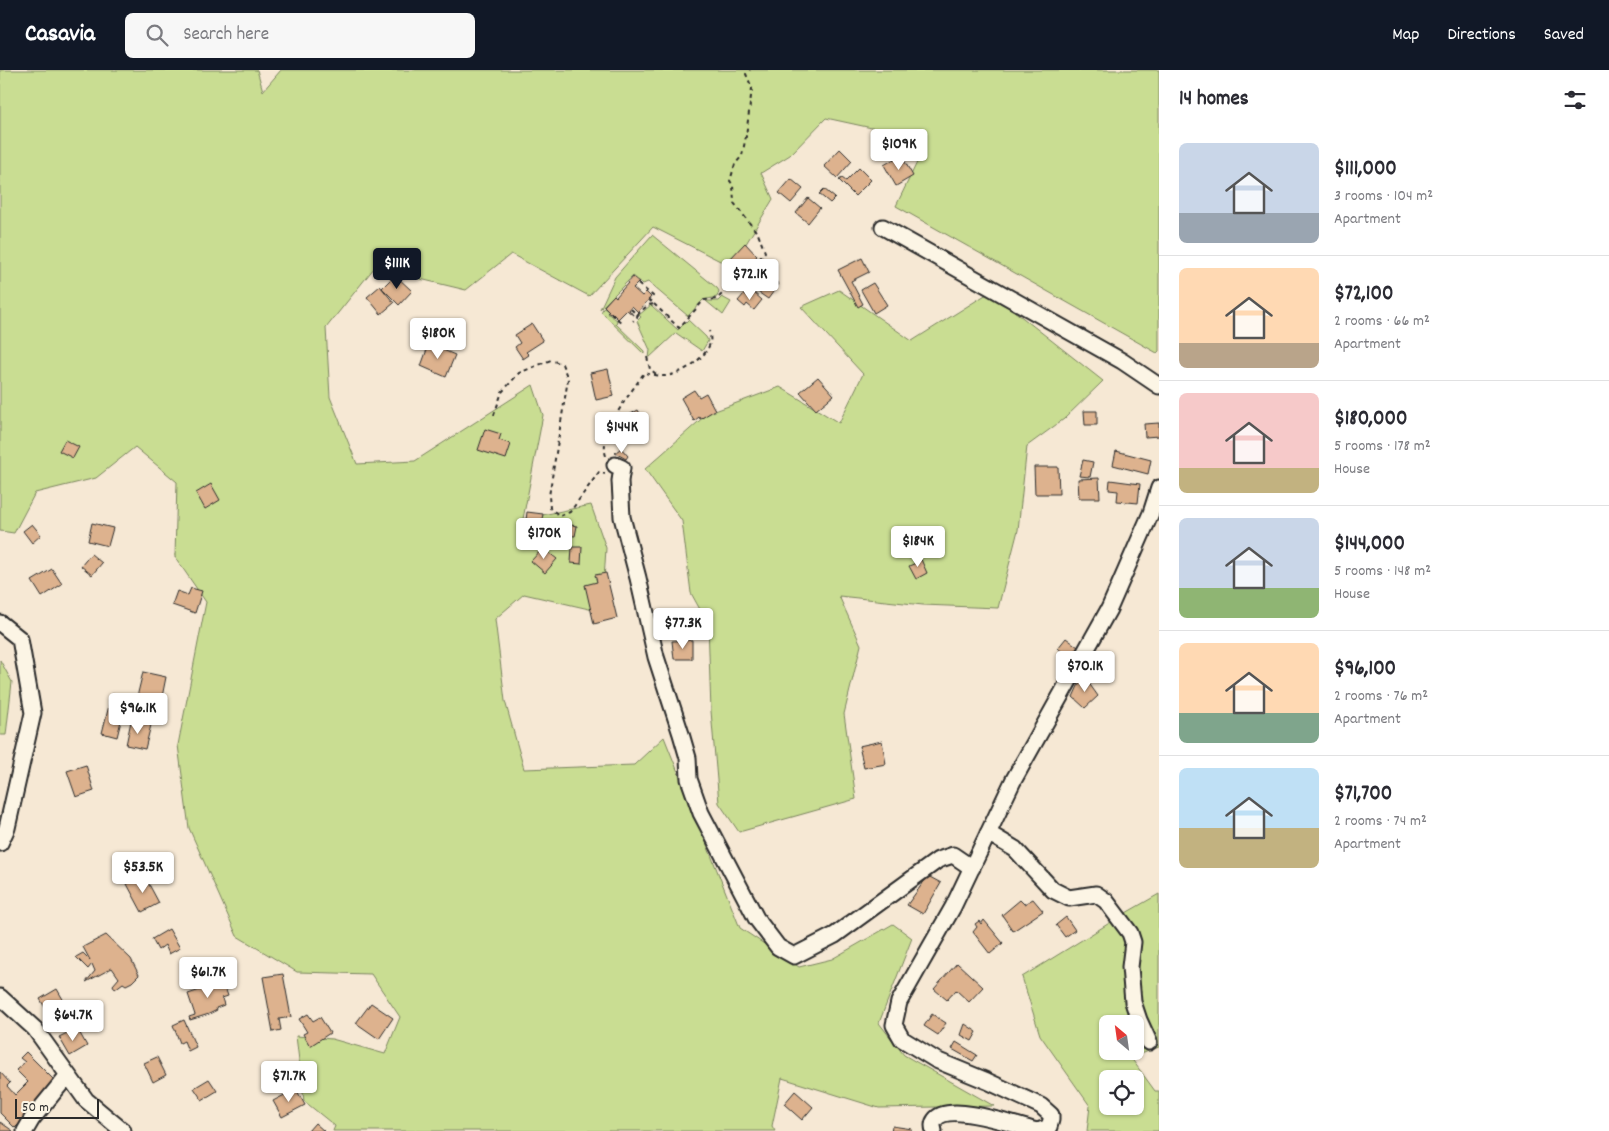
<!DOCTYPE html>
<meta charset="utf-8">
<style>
body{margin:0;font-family:Dekko,sans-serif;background:#f7f7f7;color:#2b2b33;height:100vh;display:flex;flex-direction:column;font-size:19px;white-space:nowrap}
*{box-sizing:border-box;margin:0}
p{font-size:16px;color:#7c7c81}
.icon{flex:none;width:28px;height:28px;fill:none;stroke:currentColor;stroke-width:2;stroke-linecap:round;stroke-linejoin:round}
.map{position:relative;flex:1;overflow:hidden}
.side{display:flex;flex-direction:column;background:#fff;width:450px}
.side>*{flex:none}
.needle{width:32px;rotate:331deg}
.fabs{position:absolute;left:1099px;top:945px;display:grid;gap:10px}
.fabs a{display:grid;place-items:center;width:45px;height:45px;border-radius:8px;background:#fff;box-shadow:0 1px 4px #0004;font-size:25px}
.scale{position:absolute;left:15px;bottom:12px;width:84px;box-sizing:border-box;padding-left:5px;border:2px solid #2b2b2b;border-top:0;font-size:14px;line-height:18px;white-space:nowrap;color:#2b2b2b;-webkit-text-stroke:4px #fcf5e5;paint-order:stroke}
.price{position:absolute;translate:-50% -42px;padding:0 11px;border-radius:5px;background:#fff;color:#222;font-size:16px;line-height:32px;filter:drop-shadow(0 1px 2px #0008)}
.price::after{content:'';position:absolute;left:50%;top:30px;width:15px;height:11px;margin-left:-8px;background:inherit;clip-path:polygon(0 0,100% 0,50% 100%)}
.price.current{background:#111827;color:#fff}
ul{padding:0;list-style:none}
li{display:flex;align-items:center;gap:15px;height:125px;padding:0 20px}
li+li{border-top:1px solid #e1e1e2}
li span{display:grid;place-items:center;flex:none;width:140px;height:100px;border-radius:8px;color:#555}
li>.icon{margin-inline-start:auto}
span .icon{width:60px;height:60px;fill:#fffc;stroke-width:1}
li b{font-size:21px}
h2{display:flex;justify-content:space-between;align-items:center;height:60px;padding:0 20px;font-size:21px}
header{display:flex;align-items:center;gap:30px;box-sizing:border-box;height:70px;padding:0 25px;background:#111827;color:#fff}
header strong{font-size:24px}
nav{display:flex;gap:28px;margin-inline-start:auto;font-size:18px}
.search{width:350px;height:45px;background:#f7f7f7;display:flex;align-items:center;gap:12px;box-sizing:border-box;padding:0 18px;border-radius:8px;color:#7c7c81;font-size:19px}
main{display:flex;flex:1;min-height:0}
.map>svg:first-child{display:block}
.green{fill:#c9dd92;stroke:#7a845e;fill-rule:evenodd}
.building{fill:#ddb28e;stroke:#2b2b2b}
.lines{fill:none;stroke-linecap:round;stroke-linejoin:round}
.minor-casing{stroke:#2b2b2b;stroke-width:19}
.path{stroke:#2b2b2b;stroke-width:2;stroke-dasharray:4 4;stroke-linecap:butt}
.minor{stroke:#fcf5e5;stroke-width:15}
</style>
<header>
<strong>Casavia</strong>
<div class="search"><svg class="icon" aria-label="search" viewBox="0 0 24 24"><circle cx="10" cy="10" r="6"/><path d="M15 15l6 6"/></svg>Search here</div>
<nav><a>Map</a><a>Directions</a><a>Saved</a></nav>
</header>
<main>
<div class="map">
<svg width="1159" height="1061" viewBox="0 0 1159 1061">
<rect width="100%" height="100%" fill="#f6e8d4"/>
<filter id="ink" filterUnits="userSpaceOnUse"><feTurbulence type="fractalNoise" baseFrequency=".02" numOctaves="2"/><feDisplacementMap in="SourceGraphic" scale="10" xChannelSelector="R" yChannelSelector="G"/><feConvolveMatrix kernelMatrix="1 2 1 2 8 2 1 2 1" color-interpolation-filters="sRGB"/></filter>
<g filter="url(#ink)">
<!-- green -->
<path class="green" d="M 0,0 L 257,0 L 263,21 L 281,0 L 1159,0 L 1159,281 L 1157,283 L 896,136 L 923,80 L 881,60 L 826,48 L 790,85 L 761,103 L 773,129 L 732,197 L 653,157 L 589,226 L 511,184 L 466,220 L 374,198 L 326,258 L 330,327 L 357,394 L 415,391 L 533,315 L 543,345 L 523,449 L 591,435 L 606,478 L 602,542 L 524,524 L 495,549 L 505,631 L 524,699 L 634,695 L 664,667 L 740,858 L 799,897 L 832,889 L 893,854 L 912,868 L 879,953 L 904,985 L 994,1036 L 879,1038 L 782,1008 L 772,1056 L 775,1061 L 333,1061 L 335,1056 L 304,1031 L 296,966 L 332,969 L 385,984 L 400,947 L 371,904 L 297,902 L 237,866 L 189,758 L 178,675 L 206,532 L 175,487 L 177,412 L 135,377 L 96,408 L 35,423 L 14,463 L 0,461 Z
M 652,165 L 717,218 L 719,221 L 717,227 L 703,230 L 688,246 L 648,212 L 643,214 L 633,206 L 600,239 L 615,207 Z
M 839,220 L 912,271 L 990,222 L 1103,311 L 1064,349 L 1027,376 L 1018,460 L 998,538 L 923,535 L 839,526 L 861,575 L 844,644 L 856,729 L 739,762 L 719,733 L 711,641 L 708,554 L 691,523 L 682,451 L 645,399 L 707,344 L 780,317 L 839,353 L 863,304 L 801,237 Z
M 722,227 L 731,232 L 723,245 L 706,231 L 718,231 Z
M 651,235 L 678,260 L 688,250 L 706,267 L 708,271 L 702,281 L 676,263 L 649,288 L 650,280 L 637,251 L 641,247 L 639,245 Z
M 604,237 L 609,241 L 607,243 L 617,250 L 616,254 L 644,281 L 644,284 L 601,242 Z
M 0,590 L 12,612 L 6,665 L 0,665 Z
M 1159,824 L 1159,977 L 1131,988 L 1155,1021 L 1159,1021 L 1159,1061 L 1087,1061 L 1090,1036 L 1040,965 L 1022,907 L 1124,844 ZM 1108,954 L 1135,954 L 1135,981 L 1108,981 ZM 1108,1009 L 1135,1009 L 1135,1036 L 1108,1036 Z"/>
<!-- building -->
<path class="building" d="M 840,79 L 852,91 L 837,108 L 824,96 Z
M 901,85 L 913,106 L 896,116 L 884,95 Z
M 859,98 L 871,110 L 855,126 L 839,110 L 842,108 L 846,111 Z
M 791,109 L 803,119 L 791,133 L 779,123 Z
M 824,119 L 835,128 L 830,133 L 819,124 Z
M 808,128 L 820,138 L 808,153 L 796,143 Z
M 745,173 L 757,186 L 751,192 L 754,195 L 737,213 L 727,203 L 735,195 L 729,190 Z
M 862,188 L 869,202 L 851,211 L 863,234 L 858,237 L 838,200 Z
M 761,200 L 779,214 L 768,229 L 749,216 Z
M 395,205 L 412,221 L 399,235 L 382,218 Z
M 633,207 L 639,212 L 633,218 L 642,226 L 646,222 L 651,227 L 638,242 L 632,236 L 629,240 L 634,246 L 627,240 L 618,249 L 611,242 L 610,244 L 607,242 L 609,241 L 604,236 L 614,225 L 616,227 Z
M 873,213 L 887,235 L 874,243 L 861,220 Z
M 380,216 L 394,233 L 381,244 L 367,227 Z
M 753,222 L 762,230 L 754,240 L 747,234 L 745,237 L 738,231 L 744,224 L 749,228 Z
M 532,254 L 543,271 L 526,282 L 529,285 L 523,289 L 515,277 L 520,273 L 515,265 Z
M 429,274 L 455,285 L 446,307 L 421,296 Z
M 608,299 L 614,326 L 596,330 L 590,303 Z
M 818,307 L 834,325 L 816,340 L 800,322 Z
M 694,320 L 699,327 L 706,323 L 715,340 L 700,349 L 699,347 L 694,351 L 681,328 Z
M 638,340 L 645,353 L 628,364 L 620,350 Z
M 1084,341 L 1097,341 L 1097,355 L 1085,355 Z
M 1159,353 L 1159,366 L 1145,367 L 1144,354 Z
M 485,359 L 501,364 L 499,370 L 511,374 L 506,389 L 478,380 Z
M 65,370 L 79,377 L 73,388 L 59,381 Z
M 621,378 L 628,386 L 626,389 L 615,383 Z
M 1116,381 L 1151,390 L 1148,404 L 1113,395 Z
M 1083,390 L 1093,392 L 1090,407 L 1079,406 Z
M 1034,397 L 1058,397 L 1059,424 L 1035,424 Z
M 1099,408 L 1100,428 L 1079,428 L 1078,409 Z
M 1110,410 L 1140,414 L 1138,433 L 1117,431 L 1118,421 L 1109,420 Z
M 211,414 L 220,430 L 205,439 L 196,423 Z
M 527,442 L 543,444 L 540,460 L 525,458 Z
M 92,453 L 113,458 L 108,476 L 88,471 Z
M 32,454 L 41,465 L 32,473 L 23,461 Z
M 565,454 L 577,456 L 575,466 L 563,465 Z
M 572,477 L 582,477 L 581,494 L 571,493 Z
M 543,478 L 557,489 L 545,503 L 531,491 Z
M 91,484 L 102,493 L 92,505 L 81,496 Z
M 919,485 L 927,503 L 916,509 L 909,496 L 916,493 L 914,488 Z
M 52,499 L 62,514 L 42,527 L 32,511 Z
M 606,503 L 617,548 L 594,554 L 585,515 L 597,512 L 595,505 Z
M 191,518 L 202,521 L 195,543 L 172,535 L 177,521 L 188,525 Z
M 1066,568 L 1078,577 L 1070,589 L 1058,578 Z
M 692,570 L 692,589 L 674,589 L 672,571 Z
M 143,602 L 166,607 L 161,632 L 137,627 Z
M 1083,605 L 1098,626 L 1085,638 L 1073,627 Z
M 112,624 L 127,627 L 117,667 L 102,663 Z
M 131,651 L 151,655 L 145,679 L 126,675 Z
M 882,671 L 886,694 L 864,698 L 859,676 Z
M 86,695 L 94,721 L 76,727 L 67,701 Z
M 144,805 L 159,833 L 142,842 L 127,814 Z
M 928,806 L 941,813 L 923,844 L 907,835 Z
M 1033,829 L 1043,841 L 1013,861 L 1002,845 L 1020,830 L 1024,834 Z
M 1066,847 L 1075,860 L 1065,867 L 1056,855 Z
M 984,850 L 1003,873 L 990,884 L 973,862 L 977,857 L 975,854 L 979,851 L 981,854 Z
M 169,859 L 180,878 L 169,884 L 165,875 L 158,880 L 152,869 Z
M 106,865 L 131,889 L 139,905 L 132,912 L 126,915 L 123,913 L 115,919 L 113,915 L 119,908 L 112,898 L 86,912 L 95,901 L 92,894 L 88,899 L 76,887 L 83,883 L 90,890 L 83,877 Z
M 957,893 L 983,917 L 969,932 L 956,920 L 947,930 L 934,919 Z
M 283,904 L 291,947 L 279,949 L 281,960 L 273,962 L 263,907 Z
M 221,906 L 228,926 L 222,928 L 224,935 L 216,938 L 217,940 L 209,944 L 190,950 L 189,947 L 195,945 L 188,924 L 215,915 L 213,909 Z
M 57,919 L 68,938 L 51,948 L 40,929 Z
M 371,933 L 393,948 L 379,969 L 356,953 Z
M 308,944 L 313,951 L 320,947 L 330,963 L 310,976 L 303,964 L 307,962 L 299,949 Z
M 932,944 L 946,953 L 938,965 L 924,956 Z
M 184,950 L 196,977 L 188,981 L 184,971 L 180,973 L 173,955 Z
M 965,954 L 977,962 L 972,971 L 961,965 Z
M 77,958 L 87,976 L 70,986 L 59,967 Z
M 956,972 L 977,985 L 973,991 L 952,979 Z
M 26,982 L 59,1015 L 15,1058 L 0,1043 L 0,1002 L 10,1013 L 7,1016 L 15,1025 L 28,1012 L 16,1000 L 25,992 L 20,988 Z
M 157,987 L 166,1005 L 153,1012 L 144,993 Z
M 209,1009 L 217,1021 L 202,1030 L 194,1018 Z
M 296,1019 L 305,1035 L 282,1047 L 273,1031 Z
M 795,1021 L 813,1037 L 802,1050 L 784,1034 Z
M 0,1052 L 13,1061 L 0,1061 Z
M 315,1053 L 324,1061 L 308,1061 Z
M 892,1056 L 912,1059 L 911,1061 L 891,1061 Z"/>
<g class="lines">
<!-- minor casing -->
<g class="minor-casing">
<path id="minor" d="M 883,157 L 1122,291 L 1159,316
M 615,395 L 622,398 L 620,411 L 622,447 L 638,508 L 656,587 L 681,664 L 688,688 L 689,709 L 701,743 L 756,848 L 778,877 L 794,886 L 835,865 L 938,790 L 953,785 L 972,798
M 0,553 L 20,569 L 33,643 L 7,758 L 0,773
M 988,763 L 1015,779 L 1053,820 L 1069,828 L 1096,824 L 1106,831 L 1130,863 L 1133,872 L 1130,897 L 1133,932 L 1139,950 L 1149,972
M 0,927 L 35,959 L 86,1030 L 123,1061
M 25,1061 L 32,1049 L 68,1005
M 934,1061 C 933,1057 932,1054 935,1050 C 948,1031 1017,1056 1037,1061
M 1038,1061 L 1049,1057 L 1051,1050 L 1051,1045 L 1041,1036 L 987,1011 L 936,990 L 902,969 L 894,955 L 899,932 L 953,837 L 1013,711 L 1109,539 L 1151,443 L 1159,418"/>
</g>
<!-- path -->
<path class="path" d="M 654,234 L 679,258 L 704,230 L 717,229 L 722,224 L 741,212 L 765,182 L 758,164 L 734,133 L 733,115 L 730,111 L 735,94 L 742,86 L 746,66 L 752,18 L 746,4 L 750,0
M 631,239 L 638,246 L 633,251
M 611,244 L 622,253
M 637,245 L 648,235 L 654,234 L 649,230 L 653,226 L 638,214
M 647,287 L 650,299 L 656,304
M 494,345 L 502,322 L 519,303 L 551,290 L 562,294 L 568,309 L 549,426 L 550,438 L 560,446 L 570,442 L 599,402 L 605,404
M 606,386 C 598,362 631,323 644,303 C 650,304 658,306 664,306 C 679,306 706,289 710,273 C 711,269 710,264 709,261"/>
<!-- minor -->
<use href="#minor" class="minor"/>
</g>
</g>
</svg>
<div class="fabs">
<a><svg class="needle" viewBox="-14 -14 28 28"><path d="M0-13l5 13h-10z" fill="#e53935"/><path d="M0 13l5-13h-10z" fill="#7c7c81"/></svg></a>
<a><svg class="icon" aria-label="locate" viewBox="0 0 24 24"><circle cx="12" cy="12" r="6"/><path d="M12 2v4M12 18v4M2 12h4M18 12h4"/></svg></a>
</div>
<div class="scale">50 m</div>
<b class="price" style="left:899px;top:101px">$109K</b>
<b class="price current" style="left:397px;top:220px">$111K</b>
<b class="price" style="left:750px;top:231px">$72.1K</b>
<b class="price" style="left:438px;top:290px">$180K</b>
<b class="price" style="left:622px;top:384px">$144K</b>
<b class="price" style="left:544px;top:490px">$170K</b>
<b class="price" style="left:918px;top:498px">$184K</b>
<b class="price" style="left:683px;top:580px">$77.3K</b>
<b class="price" style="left:1085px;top:623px">$70.1K</b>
<b class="price" style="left:138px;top:665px">$96.1K</b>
<b class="price" style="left:143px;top:824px">$53.5K</b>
<b class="price" style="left:208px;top:929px">$61.7K</b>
<b class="price" style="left:73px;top:972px">$64.7K</b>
<b class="price" style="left:289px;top:1033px">$71.7K</b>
</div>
<section class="side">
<h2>14 homes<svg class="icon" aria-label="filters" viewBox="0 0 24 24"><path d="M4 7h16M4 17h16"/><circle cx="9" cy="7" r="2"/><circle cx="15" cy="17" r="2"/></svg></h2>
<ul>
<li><span style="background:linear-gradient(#c9d6e8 70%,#9aa5b1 0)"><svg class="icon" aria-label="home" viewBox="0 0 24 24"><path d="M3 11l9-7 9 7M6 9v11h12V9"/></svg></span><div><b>$111,000</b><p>3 rooms · 104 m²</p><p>Apartment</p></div></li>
<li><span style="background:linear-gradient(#ffd9b3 75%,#b9a48a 0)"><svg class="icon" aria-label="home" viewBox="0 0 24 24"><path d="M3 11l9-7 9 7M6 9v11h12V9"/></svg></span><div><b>$72,100</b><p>2 rooms · 66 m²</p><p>Apartment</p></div></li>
<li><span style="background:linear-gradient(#f6c9c9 75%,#c2b280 0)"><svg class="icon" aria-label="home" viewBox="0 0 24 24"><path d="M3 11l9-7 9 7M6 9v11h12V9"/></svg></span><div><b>$180,000</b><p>5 rooms · 178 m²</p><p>House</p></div></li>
<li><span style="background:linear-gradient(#c9d6e8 70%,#8fb573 0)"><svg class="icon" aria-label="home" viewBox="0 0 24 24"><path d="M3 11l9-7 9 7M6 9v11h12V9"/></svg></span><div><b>$144,000</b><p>5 rooms · 148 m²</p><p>House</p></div></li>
<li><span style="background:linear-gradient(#ffd9b3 70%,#7fa58c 0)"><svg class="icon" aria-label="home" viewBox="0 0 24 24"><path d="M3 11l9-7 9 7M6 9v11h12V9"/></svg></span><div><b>$96,100</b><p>2 rooms · 76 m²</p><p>Apartment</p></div></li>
<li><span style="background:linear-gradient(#bfe0f5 60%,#c2b280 0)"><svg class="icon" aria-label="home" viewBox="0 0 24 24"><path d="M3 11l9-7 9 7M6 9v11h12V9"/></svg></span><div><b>$71,700</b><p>2 rooms · 74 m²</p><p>Apartment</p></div></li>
</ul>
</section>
</main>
